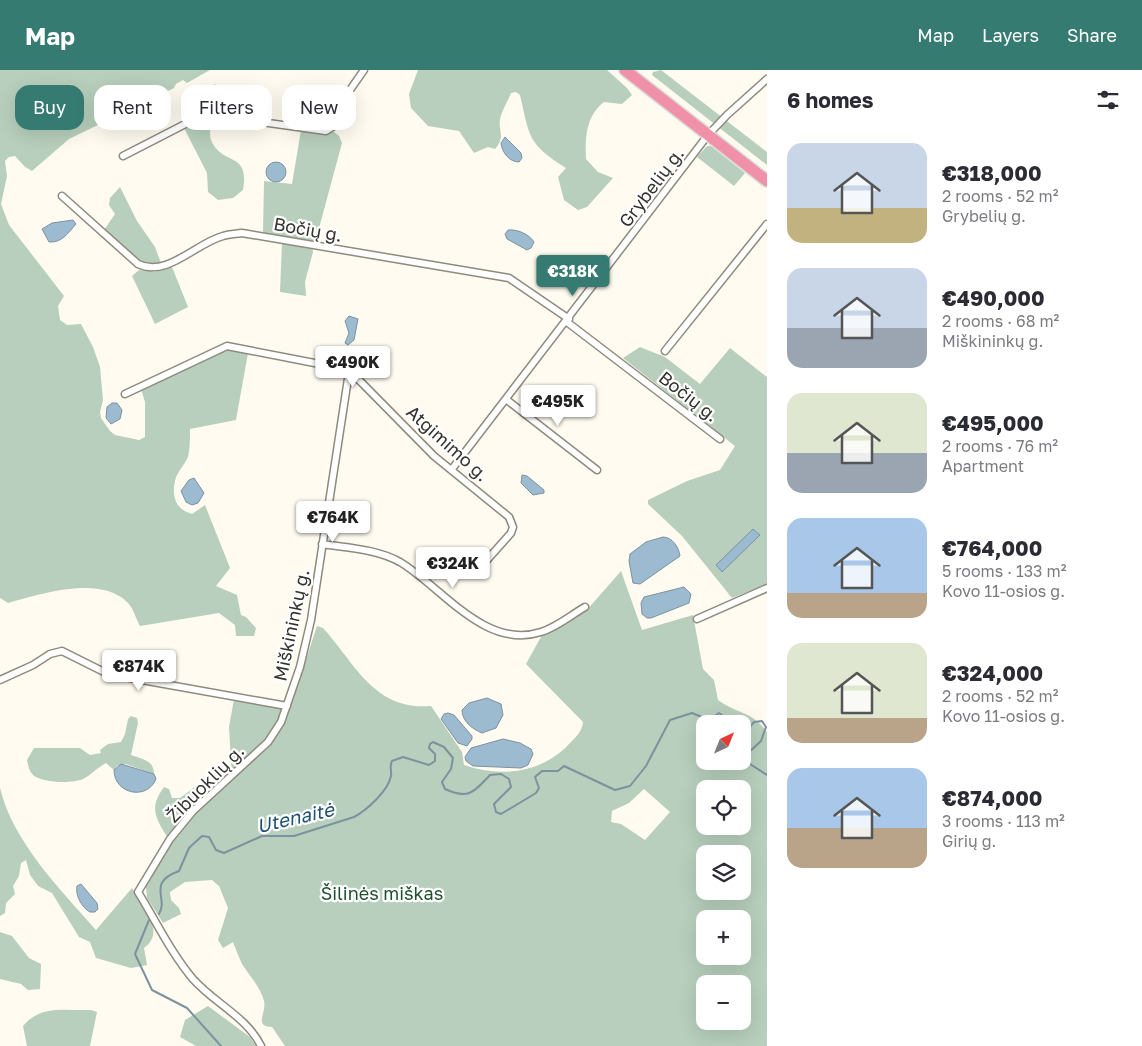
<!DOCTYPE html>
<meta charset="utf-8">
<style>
body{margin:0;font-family:"Golos Text",sans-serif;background:#f2f2f3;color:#2b2b33;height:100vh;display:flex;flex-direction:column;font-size:19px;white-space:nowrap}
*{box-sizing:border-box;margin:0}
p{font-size:16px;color:#7c7c81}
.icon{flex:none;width:28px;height:28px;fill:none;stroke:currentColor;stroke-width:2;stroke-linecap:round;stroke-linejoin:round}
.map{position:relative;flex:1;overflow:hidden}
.sheet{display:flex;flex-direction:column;background:#fff;width:375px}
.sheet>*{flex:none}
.hud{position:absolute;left:15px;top:15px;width:475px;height:45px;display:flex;gap:10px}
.needle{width:32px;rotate:43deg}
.fabs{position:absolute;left:696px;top:645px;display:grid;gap:10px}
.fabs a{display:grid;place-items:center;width:55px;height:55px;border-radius:10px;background:#fff;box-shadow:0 5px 20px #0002;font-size:25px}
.price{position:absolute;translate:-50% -42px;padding:0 11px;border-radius:5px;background:#fff;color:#222;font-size:16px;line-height:32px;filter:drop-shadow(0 1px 2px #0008)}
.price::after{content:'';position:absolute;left:50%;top:30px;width:15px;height:11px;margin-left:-8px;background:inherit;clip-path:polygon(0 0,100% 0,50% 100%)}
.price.active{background:#357b71;color:#fff}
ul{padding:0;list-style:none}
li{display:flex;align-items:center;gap:15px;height:125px;padding:0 20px}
li span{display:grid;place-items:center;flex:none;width:140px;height:100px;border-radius:15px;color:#555}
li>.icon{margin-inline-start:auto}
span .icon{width:60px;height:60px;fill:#fffc;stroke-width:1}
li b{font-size:21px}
h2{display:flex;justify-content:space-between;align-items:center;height:60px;padding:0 20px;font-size:21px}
.tag{padding:0 18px;border-radius:15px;background:#fff;box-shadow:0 5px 20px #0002;font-size:18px;line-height:45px}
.tag.active{background:#357b71;color:#fff}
header{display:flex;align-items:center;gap:30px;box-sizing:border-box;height:70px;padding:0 25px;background:#357b71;color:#fff}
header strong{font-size:24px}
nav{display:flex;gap:28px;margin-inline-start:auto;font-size:18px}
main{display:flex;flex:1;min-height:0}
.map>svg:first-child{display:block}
.green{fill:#b7cfbc;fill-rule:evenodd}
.water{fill:#9cbad0;stroke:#7d929f}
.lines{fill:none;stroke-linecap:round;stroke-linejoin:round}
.stream{stroke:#7d929f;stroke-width:2}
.street-casing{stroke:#8e8a7d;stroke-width:9}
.highway-casing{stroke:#dadad9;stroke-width:14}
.street{stroke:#fff;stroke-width:6}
.highway{stroke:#f190a9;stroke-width:11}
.labels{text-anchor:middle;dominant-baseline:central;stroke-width:4.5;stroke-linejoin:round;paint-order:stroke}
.street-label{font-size:18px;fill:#34332d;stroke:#fff}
.park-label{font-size:18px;fill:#205030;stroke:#fff}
.water-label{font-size:19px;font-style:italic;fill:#1f5172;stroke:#fff}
</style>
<header>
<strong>Map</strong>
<nav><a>Map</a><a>Layers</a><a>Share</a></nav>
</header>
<main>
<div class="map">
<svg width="767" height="976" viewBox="0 0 767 976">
<rect width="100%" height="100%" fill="#fffbf0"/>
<!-- green -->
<path class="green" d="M 0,0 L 210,0 L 187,13 L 183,10 L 176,14 L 174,18 L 69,69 L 32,101 L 25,97 L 15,86 L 9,87 L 5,91 L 7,106 L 1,134 L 9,155 L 64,226 L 58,236 L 60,250 L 67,255 L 81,254 L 93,277 L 100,297 L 103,330 L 100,342 L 101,348 L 110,361 L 115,365 L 139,370 L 145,367 L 145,332 L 141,319 L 222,281 L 232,279 L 248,283 L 236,350 L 190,359 C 190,368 190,379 188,387 C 185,394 179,400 176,407 C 171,424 174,439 192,444 L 205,435 L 230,498 L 216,516 L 237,525 L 241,545 L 246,547 L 256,558 L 254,566 L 236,566 L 235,555 L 219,543 L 140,556 C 136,549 133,537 127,532 C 99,505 41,524 8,533 L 0,528 Z
M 418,0 L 607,0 L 627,18 L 632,25 L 622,34 L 604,32 C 586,46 585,67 586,89 L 598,102 L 613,108 L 587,137 L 578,140 L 564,130 L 558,107 L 566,98 C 527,73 530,67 520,25 L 516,22 L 511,23 C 508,31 502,40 500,49 C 498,62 506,66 495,79 L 488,77 L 474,83 L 459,61 L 428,56 L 411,38 L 409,24 Z
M 661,0 L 767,82 L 767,95 L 652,5 L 653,2 Z
M 212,50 C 211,56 209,64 211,70 C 222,97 250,80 243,120 L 233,128 L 218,130 L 208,122 L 207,103 L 184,58 Z
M 301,60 L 321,64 L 333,61 L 339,66 L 342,73 L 315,173 L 263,164 L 264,111 L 292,114 Z
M 707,76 L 711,76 L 745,103 L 734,116 L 697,87 Z
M 120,117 L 137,151 L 155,177 L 161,193 C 137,198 120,174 104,160 L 115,144 L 109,135 L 110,128 Z
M 282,173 L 312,178 L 313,182 L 305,212 L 306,226 L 280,222 Z
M 172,197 L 188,237 L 155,254 L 132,206 L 139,200 L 154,202 Z
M 640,277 L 665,287 L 700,314 L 730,278 L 767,307 L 767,514 L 732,528 L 682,466 L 648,434 L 648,430 L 687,411 L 720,400 L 735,376 L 623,288 Z
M 621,501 L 642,560 L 693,545 L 703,599 L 714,610 L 718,630 C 737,644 752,641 767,662 L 767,976 L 285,976 L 272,957 C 253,957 267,942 264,931 C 261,918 249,905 242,894 C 239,887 236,880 233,872 L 223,878 L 218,870 L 228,838 L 219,816 L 212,810 L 185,812 L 170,822 L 171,830 L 179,838 L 181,844 L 163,853 L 147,828 L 146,817 L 168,768 C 155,748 149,737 164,717 L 169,719 L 172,728 L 180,728 L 196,716 L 207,732 L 232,709 L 229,657 L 234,629 L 290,638 L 317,556 L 323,558 C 355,593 374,641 431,636 L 462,682 L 464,695 C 501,708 542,703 569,674 C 576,667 582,662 583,652 L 526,594 L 542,565 L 586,541 ZM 705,654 L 742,654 L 742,691 L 705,691 ZM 644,719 L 670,742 L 645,770 L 621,754 L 611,752 L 612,741 L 629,733 ZM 705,719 L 742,719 L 742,756 L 705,756 ZM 705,784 L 742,784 L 742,821 L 705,821 ZM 705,849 L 742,849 L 742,886 L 705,886 ZM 705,914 L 742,914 L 742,951 L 705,951 Z
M 131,646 L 137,648 L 138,653 L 131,685 C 142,689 154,690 154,704 L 126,694 L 117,696 L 114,700 L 106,693 C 98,697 91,705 83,709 C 72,714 42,713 33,705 C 29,701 28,695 27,690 L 34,678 L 80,678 L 90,685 L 101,683 L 100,680 L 108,674 L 121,672 L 125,664 L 128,649 Z
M 0,718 C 13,772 60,819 96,860 L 132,818 C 142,835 167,862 144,878 L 147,895 L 131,898 L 96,888 L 90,872 L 79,867 L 52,823 L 38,816 L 30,805 L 26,790 L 21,793 L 19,806 L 13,816 L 15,824 L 6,833 L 5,843 L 0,846 Z
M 0,862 L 12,866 L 29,888 L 41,894 L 40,919 L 28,920 L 21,914 L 0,909 Z
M 208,936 L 250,967 L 256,976 L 196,976 L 180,967 L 185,950 Z
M 91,940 L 97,942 L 90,976 L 27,976 L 23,956 C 41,934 66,941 91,940 Z"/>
<!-- water -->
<path class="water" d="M 215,15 L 218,17 L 218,26 L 228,39 L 226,44 L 206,43 L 201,39 L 210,17 Z
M 505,67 L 521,83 L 522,88 L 519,92 C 509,92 502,82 501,73 Z
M266 102a10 10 0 1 1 20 0a10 10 0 1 1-20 0Z
M 73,150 L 76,154 C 68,163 62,173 49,172 L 42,159 L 52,153 Z
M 508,160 C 517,159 529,164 534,172 L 531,178 L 527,180 L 507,169 L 505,164 Z
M 349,246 L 358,249 L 354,270 L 348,275 L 345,273 L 349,263 L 345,251 Z
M 112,333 L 117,333 L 122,340 L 120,349 L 111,354 L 106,348 L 107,337 Z
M 522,405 L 527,406 L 544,420 L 544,423 L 533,425 L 521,413 Z
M 194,408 L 204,423 L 198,433 L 192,435 L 186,432 L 181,421 L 189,410 Z
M 753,459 L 760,465 L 722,502 L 716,495 Z
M 663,467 C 672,467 679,477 680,486 L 640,514 L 633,513 L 629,491 L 630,484 L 646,472 Z
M 684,517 L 691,524 L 689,533 L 651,548 L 647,548 L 642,544 L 641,533 L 644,527 Z
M 487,628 L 501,634 L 503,645 L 496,658 L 482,663 C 472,659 462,651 462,640 L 469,633 Z
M 448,643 L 454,645 L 472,666 L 472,669 L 467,676 L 458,673 L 441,649 L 444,644 Z
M 503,669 L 520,673 L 531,679 L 533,684 L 528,695 L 521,698 L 473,696 L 466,691 L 465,687 L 471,678 Z
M 121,694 L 154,704 L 156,709 C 147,731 114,724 114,700 Z
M 81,814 L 97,833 L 98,839 L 95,842 L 90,842 C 82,838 75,825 77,816 Z"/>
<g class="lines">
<!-- stream -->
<path class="stream" d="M 742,666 L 754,652 L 762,651 L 766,657 L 761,671 L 747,684 L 750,694 L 767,705
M 159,844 C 169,828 146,813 179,801 L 189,778 L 202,766 L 209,767 L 216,780 L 224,783 L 262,766 L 294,766 L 354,747 C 367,740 388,721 391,706 C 392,701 389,697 392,691 L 403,687 L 429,695 L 435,691 L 435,684 L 429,678 L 430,674 L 433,672 L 444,677 L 453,688 L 451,699 L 442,712 L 445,719 C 469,730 474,722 490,705 L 501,704 L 509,709 L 511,717 L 494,734 L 496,742 L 501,744 L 536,723 L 539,718 L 535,707 L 542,701 L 558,701 L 564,696 L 615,720 L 630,716 L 646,696 L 670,650 L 692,643 L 709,650 L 719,643 L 726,648 L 727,654
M 149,850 L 135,884 L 152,920 L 187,938 L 221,976"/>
<!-- street casing -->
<g class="street-casing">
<path id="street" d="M 123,86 L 193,50 L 211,47 L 233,48 L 326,61 L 334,56 L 350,20 L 364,0
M 62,126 L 138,194 C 167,208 196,173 223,166 C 229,164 236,164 242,163 L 509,208 L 569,249
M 567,252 L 720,369
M 665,281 L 767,154
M 125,324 L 227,276 L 335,297 L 349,302 L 360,311 L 434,386 L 509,447 L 513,457 L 511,463 L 487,490
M 507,330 L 597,400
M 452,399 L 708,65 L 727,45 L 767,9
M 322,474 C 348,478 377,479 400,492 C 443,518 485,580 541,562 C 557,557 571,545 585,537
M 697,549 L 767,518
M 0,610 L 33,595 L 50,584 L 62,581 L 108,604 L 287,636
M 261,976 C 247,947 214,933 193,909 C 171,883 156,851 138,822 L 170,769 L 193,741 L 268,672 L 281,652 L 300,597 L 311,550 L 349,302"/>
</g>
<!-- highway casing -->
<g class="highway-casing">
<path id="highway" d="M 625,0 L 767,111"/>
</g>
<!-- street -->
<use href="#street" class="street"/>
<!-- highway -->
<use href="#highway" class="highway"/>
</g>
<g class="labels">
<!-- street labels -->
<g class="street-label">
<text transform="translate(651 117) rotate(-53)">Grybelių g.</text>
<text transform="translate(308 159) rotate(10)">Bočių g.</text>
<text transform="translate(689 326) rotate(38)">Bočių g.</text>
<text transform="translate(448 373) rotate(42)">Atgimimo g.</text>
<text transform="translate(291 555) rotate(-78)">Miškininkų g.</text>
<text transform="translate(205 713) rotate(-45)">Žibuoklių g.</text>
</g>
<!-- park labels -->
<g class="park-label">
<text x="382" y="823">Šilinės miškas</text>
</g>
<!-- water labels -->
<g class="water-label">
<text transform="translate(295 747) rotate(-13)">Utenaitė</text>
</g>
</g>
</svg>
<div class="fabs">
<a><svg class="needle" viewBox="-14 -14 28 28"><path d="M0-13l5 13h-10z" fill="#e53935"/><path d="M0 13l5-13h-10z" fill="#7c7c81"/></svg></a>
<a><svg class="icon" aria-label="locate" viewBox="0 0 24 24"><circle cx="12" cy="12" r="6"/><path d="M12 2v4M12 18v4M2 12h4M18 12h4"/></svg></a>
<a><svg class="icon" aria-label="layers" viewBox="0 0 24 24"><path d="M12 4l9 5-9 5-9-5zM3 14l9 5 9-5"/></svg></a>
<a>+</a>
<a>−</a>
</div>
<b class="price active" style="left:573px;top:227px">€318K</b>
<b class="price" style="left:353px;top:318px">€490K</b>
<b class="price" style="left:558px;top:357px">€495K</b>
<b class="price" style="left:333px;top:473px">€764K</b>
<b class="price" style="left:453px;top:519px">€324K</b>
<b class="price" style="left:139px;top:622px">€874K</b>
<div class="hud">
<a class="tag active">Buy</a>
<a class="tag">Rent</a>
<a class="tag">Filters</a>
<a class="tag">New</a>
</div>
</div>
<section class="sheet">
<h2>6 homes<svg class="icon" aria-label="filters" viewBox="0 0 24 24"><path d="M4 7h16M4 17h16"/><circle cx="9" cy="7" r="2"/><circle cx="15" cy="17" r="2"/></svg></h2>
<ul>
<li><span style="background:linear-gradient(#c9d6e8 65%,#c2b280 0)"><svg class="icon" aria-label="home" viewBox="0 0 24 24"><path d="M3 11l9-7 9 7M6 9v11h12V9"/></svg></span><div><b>€318,000</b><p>2 rooms · 52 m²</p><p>Grybelių g.</p></div></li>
<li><span style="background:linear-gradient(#c9d6e8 60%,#9aa5b1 0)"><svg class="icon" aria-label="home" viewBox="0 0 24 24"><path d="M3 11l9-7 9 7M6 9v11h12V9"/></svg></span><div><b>€490,000</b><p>2 rooms · 68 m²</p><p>Miškininkų g.</p></div></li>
<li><span style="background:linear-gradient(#dfe7d0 60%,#9aa5b1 0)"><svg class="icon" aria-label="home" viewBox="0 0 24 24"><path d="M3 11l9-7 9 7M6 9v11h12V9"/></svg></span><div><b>€495,000</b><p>2 rooms · 76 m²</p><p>Apartment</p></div></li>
<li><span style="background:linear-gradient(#a9c7e8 75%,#b9a48a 0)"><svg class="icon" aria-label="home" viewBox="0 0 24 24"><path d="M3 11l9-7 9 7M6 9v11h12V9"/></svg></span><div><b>€764,000</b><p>5 rooms · 133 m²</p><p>Kovo 11-osios g.</p></div></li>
<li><span style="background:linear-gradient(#dfe7d0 75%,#b9a48a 0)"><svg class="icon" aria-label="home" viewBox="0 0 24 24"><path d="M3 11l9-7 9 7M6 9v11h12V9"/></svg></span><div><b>€324,000</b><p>2 rooms · 52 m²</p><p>Kovo 11-osios g.</p></div></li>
<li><span style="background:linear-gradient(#a9c7e8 60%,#b9a48a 0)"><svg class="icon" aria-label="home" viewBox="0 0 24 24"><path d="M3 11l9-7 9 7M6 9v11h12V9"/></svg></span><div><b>€874,000</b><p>3 rooms · 113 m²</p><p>Girių g.</p></div></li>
</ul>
</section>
</main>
